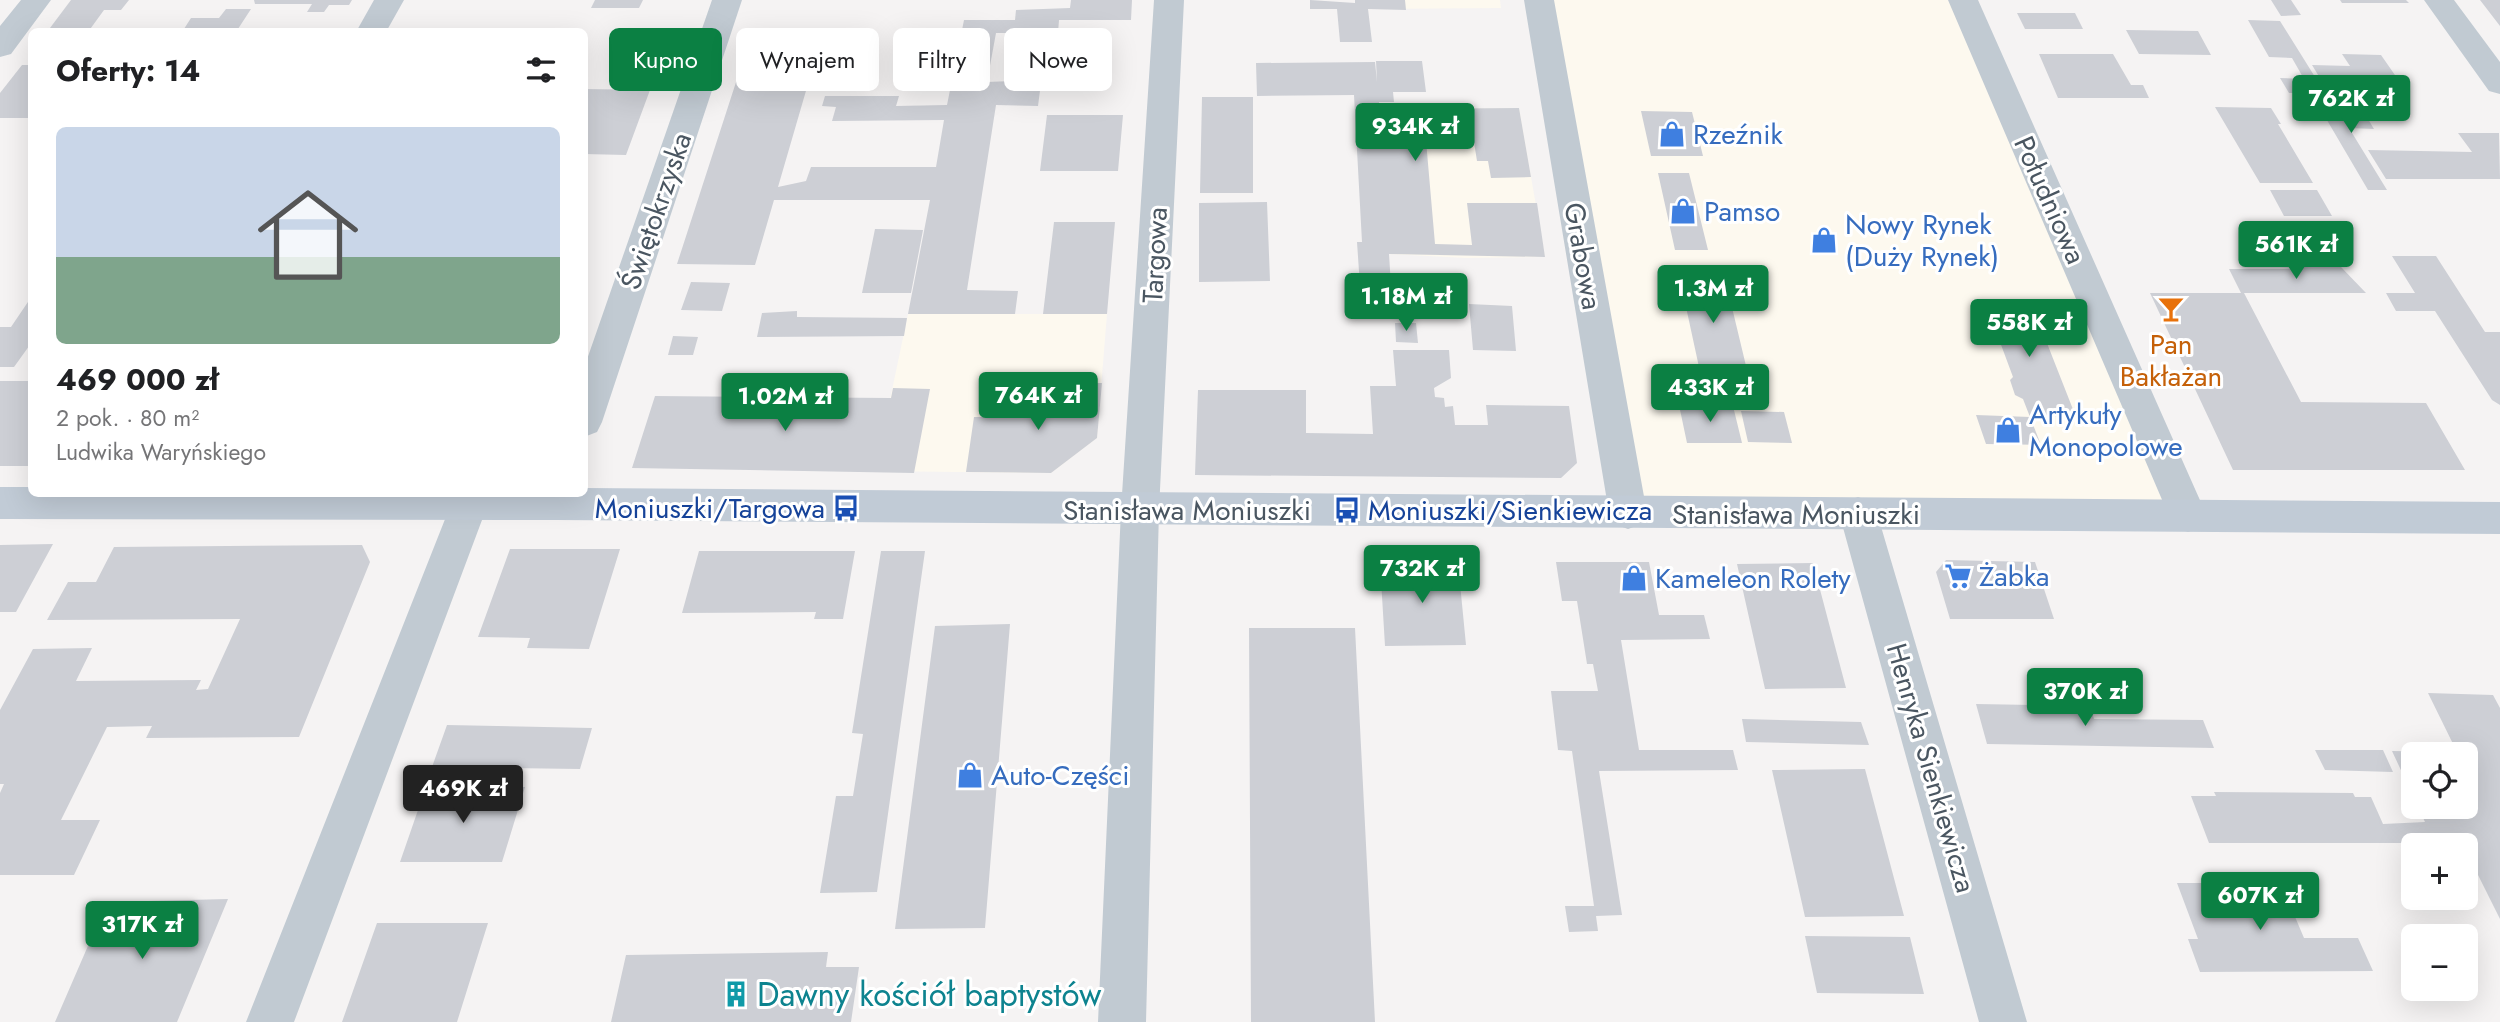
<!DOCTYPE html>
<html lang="pl">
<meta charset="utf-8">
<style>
body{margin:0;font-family:Jost,sans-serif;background:#f2f2f2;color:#202124;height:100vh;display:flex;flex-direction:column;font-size:26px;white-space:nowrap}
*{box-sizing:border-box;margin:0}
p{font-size:23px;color:#757577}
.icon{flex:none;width:38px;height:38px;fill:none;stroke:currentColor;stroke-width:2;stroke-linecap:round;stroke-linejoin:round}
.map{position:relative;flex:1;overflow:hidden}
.sheet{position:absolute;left:28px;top:28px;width:560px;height:469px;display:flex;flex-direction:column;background:#fff;border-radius:10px;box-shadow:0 7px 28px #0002}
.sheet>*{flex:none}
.hud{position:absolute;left:609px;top:28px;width:665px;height:63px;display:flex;gap:14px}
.buttons{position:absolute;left:2401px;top:742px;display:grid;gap:14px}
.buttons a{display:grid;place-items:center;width:77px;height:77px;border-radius:10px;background:#fff;box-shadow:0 7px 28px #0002;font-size:35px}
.price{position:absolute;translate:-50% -60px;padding:0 16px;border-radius:7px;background:#0b8043;color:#fff;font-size:23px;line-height:46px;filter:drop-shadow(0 2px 4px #0008)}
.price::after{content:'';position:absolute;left:50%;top:42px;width:21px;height:16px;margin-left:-10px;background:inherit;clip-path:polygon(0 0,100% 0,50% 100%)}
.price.active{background:#222;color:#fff}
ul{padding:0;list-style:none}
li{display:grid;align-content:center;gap:14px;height:371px;padding:0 28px}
li span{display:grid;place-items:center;height:217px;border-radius:10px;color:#555}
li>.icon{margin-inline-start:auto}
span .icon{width:126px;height:126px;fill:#fffc;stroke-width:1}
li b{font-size:30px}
h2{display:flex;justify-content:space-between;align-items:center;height:84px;padding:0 28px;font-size:30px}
.tag{padding:0 24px;border-radius:10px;background:#fff;box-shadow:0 7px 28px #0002;font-size:24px;line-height:63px}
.tag.active{background:#0b8043;color:#fff}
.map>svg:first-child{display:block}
.commercial{fill:#fdf9ef}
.building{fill:#cdcfd5}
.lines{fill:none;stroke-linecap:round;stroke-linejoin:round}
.street{fill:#c1cad2;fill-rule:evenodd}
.secondary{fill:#c1cbd6;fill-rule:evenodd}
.labels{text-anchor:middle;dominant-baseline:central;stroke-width:6;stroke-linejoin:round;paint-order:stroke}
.shop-label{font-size:28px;fill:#366cbe;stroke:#fff;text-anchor:start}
.street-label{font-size:28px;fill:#4a5661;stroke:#fff}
.food-label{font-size:28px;fill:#c56008;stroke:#fff}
.transit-label{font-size:28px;fill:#164399;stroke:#fff;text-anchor:end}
.near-culture-label{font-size:33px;fill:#0d838f;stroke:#fff;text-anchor:start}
</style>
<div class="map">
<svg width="2500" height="1022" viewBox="0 0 2500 1022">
<rect width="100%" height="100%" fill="#f5f3f3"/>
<!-- commercial -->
<path class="commercial" d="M 1367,0 L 1500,0 L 1501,8 L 1368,9 Z
M 1539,0 L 1963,0 L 2188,516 L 1628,513 Z
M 1519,108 L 1545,257 L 1466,258 L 1389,254 L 1379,109 Z
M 908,314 L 1107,314 L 1097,438 L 1051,473 L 875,471 Z"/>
<!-- building -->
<path class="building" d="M 71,0 L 129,0 L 121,10 L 104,10 L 88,32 L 47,32 Z
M 254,0 L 352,0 L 349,5 L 329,5 L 324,12 L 307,12 L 312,4 L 255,4 Z
M 595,0 L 643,0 L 639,8 L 591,8 Z
M 1071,0 L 1132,0 L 1131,20 L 1059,20 L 1058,33 L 996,33 L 987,82 L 1012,81 L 1015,60 L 1044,60 L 1038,106 L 996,105 L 967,290 L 1018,291 L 1015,314 L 908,314 L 930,200 L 774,200 L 755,265 L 677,264 L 750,39 L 778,40 L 774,53 L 817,53 L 778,187 L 806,181 L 811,167 L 936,167 L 944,120 L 832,121 L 836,107 L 822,106 L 825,96 L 899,96 L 896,106 L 947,105 L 964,20 L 1015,20 L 1016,10 L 1070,8 Z
M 1310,0 L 1355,3 L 1355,0 L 1405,0 L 1406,10 L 1368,9 L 1372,42 L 1340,42 L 1337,9 L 1310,9 Z
M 2271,0 L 2291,0 L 2301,15 L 2281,16 Z
M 2340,0 L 2406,0 L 2409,3 L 2342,3 Z
M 2480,0 L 2500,0 L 2500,26 Z
M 226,9 L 251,9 L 236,32 L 182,32 L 191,18 L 219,18 Z
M 2017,13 L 2075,13 L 2083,29 L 2025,29 Z
M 2248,20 L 2280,21 L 2325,93 L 2289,93 L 2280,78 L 2304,79 L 2292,58 L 2269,57 Z
M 2126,30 L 2198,31 L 2211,55 L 2139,54 Z
M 2039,54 L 2113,54 L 2131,85 L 2143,85 L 2149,98 L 2058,98 Z
M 2342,54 L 2381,55 L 2404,88 L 2326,88 L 2312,65 L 2350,66 Z
M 1376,61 L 1422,61 L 1426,92 L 1393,92 L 1394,102 L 1379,102 L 1379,109 L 1519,108 L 1531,177 L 1491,178 L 1488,161 L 1477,161 L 1473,136 L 1456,137 L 1454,128 L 1425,129 L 1435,244 L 1472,245 L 1467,203 L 1537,203 L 1545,257 L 1389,254 L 1391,286 L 1360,286 L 1357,242 L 1362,242 L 1354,95 L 1257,96 L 1256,63 L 1375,62 L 1377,82 Z
M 22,65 L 32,65 L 32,118 L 0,118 L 0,93 Z
M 584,89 L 650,90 L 626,155 L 584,154 Z
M 1202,97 L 1253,97 L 1253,193 L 1200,193 Z
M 2314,98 L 2356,99 L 2374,129 L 2349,128 L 2387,190 L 2368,190 Z
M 2215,107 L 2271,108 L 2281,124 L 2278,124 L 2313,183 L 2260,183 Z
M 1641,111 L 1692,112 L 1703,156 L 1651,156 Z
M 1047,115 L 1123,115 L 1118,171 L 1040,171 Z
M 2458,133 L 2499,133 L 2500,179 L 2386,179 L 2368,150 L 2472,152 Z
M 1658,173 L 1689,173 L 1708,250 L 1675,250 Z
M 2270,190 L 2317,190 L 2332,216 L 2284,216 Z
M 1267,202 L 1270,281 L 1199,282 L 1199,203 Z
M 1054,222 L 1115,222 L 1107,314 L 1043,314 Z
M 875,229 L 923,230 L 911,293 L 862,293 Z
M 2392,256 L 2436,256 L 2485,332 L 2500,332 L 2500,405 L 2492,400 L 2435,311 L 2396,311 L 2386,293 L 2415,293 Z
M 2290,267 L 2341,267 L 2366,293 L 2241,293 L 2229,269 L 2292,269 Z
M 1678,270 L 1723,270 L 1747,370 L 1739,370 L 1741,382 L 1702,381 Z
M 691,282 L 730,283 L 722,311 L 681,310 Z
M 2150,293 L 2244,293 L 2301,402 L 2426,403 L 2465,470 L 2233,470 Z
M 32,296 L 32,342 L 14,367 L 0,367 L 0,327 L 11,327 Z
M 1984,299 L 2030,300 L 2076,417 L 2030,417 L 2023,399 L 2015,395 L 2010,380 L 2013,377 Z
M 1469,304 L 1512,306 L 1516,351 L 1473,350 Z
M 797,311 L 797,317 L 907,318 L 904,336 L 757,337 L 762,313 Z
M 1395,323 L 1416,323 L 1418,343 L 1396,342 Z
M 673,336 L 698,337 L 693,355 L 668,355 Z
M 1393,350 L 1449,350 L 1451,378 L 1434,388 L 1435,397 L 1444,398 L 1445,407 L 1453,406 L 1455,425 L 1488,425 L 1486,405 L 1569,406 L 1577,463 L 1561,478 L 1195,475 L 1198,390 L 1306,390 L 1306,433 L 1373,434 L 1370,386 L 1396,386 Z
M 0,381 L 32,381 L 32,466 L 0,466 Z
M 1038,383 L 1102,383 L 1097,438 L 1051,473 L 966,472 L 974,417 L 1022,417 L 1036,405 Z
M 893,388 L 930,389 L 914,473 L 632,468 L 655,396 L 891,398 Z
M 1679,405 L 1733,406 L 1742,443 L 1687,443 Z
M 1741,411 L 1784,412 L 1792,443 L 1748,442 Z
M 1976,415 L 2030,417 L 2041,445 L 1986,444 Z
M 53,544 L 16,612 L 0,612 L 0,545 Z
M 362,545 L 370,562 L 299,737 L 146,738 L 152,726 L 107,727 L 61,820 L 100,820 L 74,875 L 0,875 L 0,793 L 4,784 L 0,784 L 0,710 L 33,649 L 92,648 L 76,681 L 201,680 L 196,690 L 208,689 L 240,619 L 47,620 L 68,582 L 96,582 L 114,547 Z
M 510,549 L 620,549 L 589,649 L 527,648 L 530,638 L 478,637 Z
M 699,551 L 855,551 L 843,619 L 814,619 L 816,612 L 682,613 Z
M 881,551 L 925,551 L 877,892 L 820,893 L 836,796 L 853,796 L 863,734 L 852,733 Z
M 1946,560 L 2035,562 L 2054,619 L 1950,619 L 1936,572 Z
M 1556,562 L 1649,562 L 1659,615 L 1704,615 L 1710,639 L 1621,640 L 1639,750 L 1733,750 L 1738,770 L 1599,771 L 1622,915 L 1596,916 L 1598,931 L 1569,932 L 1565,906 L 1594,906 L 1572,751 L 1558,750 L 1551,691 L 1598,691 L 1593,664 L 1587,664 L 1577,601 L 1562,601 Z
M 1380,563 L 1458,563 L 1466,645 L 1385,646 Z
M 1813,563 L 1846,688 L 1765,689 L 1737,564 Z
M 1010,624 L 985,928 L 895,929 L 935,626 Z
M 1249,628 L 1355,628 L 1375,1022 L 1251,1022 Z
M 2428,693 L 2493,695 L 2500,708 L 2500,919 L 2462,843 L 2209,843 L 2191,796 L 2216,796 L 2214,792 L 2353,793 L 2355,797 L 2371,797 L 2383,824 L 2425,822 L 2418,807 L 2466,807 L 2466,754 L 2413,754 L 2413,796 L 2392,751 L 2457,752 Z
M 1976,704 L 2090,706 L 2094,719 L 2203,720 L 2214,748 L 1987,744 Z
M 1742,719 L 1861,722 L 1869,745 L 1746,742 Z
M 447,725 L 592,728 L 580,769 L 432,767 Z
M 2315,750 L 2383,750 L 2393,772 L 2325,770 Z
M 1865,769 L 1904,916 L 1805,917 L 1772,770 Z
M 426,787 L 525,787 L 502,862 L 400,862 Z
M 2249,879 L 2279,879 L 2304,938 L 2358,938 L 2373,971 L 2200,972 L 2188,939 L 2198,939 L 2177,883 L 2251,883 Z
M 228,899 L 177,1022 L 55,1022 L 107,902 Z
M 377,923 L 488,923 L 457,1022 L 342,1022 Z
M 1805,936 L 1910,937 L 1924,994 L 1817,993 Z
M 828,952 L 826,967 L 859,967 L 851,1022 L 611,1022 L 626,955 Z"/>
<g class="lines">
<!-- street -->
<path class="street" d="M 21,0 L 51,0 L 11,54 L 0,57 L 0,26 Z
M 374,0 L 404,0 L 386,32 L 356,32 Z
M 712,0 L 742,0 L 602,422 L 597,432 L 584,437 L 584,368 Z
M 1154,0 L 1184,0 L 1159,510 L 1146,1022 L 1098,1022 L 1121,510 Z
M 1524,0 L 1554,0 L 1647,513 L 1642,524 L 1628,529 L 1614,524 L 1609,513 Z
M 1948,0 L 1978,0 L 2207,516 L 2202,527 L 2188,532 L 2174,527 L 2169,516 Z
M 2424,0 L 2454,0 L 2500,62 L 2500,94 L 2489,91 Z
M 455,494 L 483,494 L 488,504 L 294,1022 L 246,1022 Z
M 1858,497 L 1872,502 L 1877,513 L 2027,1022 L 1979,1022 L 1839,513 L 1844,502 Z"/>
<!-- secondary -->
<path class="secondary" d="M 0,487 L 32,487 L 32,494 L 584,494 L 584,488 L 2500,502 L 2500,534 L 557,520 L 0,519 Z"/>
</g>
<!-- icons -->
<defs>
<g id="shop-bare" transform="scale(2.1)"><path d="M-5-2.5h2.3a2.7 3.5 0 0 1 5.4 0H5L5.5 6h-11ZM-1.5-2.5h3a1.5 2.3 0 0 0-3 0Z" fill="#3f7fe0" stroke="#fff" stroke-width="2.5" paint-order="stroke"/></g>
<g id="bar-bare" transform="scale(2.1)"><path d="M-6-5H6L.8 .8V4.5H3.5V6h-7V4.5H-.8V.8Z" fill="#e8710a" stroke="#fff" stroke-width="2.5" paint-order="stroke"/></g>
<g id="bus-bare" transform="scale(2.1)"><path d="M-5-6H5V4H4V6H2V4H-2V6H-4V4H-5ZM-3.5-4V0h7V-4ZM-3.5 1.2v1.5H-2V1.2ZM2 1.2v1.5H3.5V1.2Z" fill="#1a4fb4" stroke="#fff" stroke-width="2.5" paint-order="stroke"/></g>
<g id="supermarket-bare" transform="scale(2.1)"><path d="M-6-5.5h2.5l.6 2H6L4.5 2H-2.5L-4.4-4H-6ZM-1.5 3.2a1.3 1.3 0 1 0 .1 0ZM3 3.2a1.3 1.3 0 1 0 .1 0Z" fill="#3f7fe0" stroke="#fff" stroke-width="2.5" paint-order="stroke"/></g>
<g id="building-bare" transform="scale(2.1)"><path d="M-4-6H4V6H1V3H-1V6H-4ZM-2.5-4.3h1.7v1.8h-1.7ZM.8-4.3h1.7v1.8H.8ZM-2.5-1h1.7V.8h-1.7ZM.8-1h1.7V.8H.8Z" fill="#0f9aa8" stroke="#fff" stroke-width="2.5" paint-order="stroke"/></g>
</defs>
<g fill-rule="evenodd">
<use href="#shop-bare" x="1672" y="134"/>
<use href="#shop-bare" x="1683" y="211"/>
<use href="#shop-bare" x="1824" y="240"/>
<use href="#bar-bare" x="2171" y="309"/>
<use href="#shop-bare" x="2008" y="430"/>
<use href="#bus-bare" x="846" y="508"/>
<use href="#bus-bare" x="1347" y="510"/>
<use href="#supermarket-bare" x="1958" y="576"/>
<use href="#shop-bare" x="1634" y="578"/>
<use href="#shop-bare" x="970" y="775"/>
<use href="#building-bare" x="736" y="994"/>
</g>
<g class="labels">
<!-- shop labels -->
<g class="shop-label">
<text x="1693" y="134">Rzeźnik</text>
<text x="1704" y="211">Pamso</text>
<text x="1845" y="224">Nowy Rynek<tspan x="1845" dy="32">(Duży Rynek)</tspan></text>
<text x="2029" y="414">Artykuły<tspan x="2029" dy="32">Monopolowe</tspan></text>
<text x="1979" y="576">Żabka</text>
<text x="1655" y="578">Kameleon Rolety</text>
<text x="991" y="775">Auto-Części</text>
</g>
<!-- street labels -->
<g class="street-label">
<text transform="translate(2050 200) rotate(66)">Południowa</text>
<text transform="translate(656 211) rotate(-71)">Świętokrzyska</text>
<text transform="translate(1155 255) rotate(-87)">Targowa</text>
<text transform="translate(1583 256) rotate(80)">Grabowa</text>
<text x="1187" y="510">Stanisława Moniuszki</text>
<text x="1796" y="514">Stanisława Moniuszki</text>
<text transform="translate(1931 768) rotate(74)">Henryka Sienkiewicza</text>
</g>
<!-- food labels -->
<g class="food-label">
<text x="2171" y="344">Pan<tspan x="2171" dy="32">Bakłażan</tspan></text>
</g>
<!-- transit labels -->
<g class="transit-label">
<text x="825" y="508">Moniuszki/Targowa</text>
<text x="1368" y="510" text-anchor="start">Moniuszki/Sienkiewicza</text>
</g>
<!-- near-culture labels -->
<g class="near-culture-label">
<text x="757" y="994">Dawny kościół baptystów</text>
</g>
</g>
</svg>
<div class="buttons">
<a><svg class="icon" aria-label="locate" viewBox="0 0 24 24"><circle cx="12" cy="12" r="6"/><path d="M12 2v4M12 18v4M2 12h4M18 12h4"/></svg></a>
<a>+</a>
<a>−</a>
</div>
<b class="price" style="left:2351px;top:135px">762K zł</b>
<b class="price" style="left:1415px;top:163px">934K zł</b>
<b class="price" style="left:2296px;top:281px">561K zł</b>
<b class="price" style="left:1713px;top:325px">1.3M zł</b>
<b class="price" style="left:1406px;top:333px">1.18M zł</b>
<b class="price" style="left:2029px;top:359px">558K zł</b>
<b class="price" style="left:1710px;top:424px">433K zł</b>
<b class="price" style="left:1038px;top:432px">764K zł</b>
<b class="price" style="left:785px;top:433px">1.02M zł</b>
<b class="price" style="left:1422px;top:605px">732K zł</b>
<b class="price" style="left:2085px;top:728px">370K zł</b>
<b class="price active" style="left:463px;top:825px">469K zł</b>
<b class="price" style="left:2260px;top:932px">607K zł</b>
<b class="price" style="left:142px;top:961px">317K zł</b>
<div class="hud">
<a class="tag active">Kupno</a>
<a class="tag">Wynajem</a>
<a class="tag">Filtry</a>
<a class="tag">Nowe</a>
</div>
<section class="sheet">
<h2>Oferty: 14<svg class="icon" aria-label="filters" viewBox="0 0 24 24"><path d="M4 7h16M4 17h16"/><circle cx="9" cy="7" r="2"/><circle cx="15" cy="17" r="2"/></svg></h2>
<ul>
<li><span style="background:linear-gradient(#c9d6e8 60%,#7fa58c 0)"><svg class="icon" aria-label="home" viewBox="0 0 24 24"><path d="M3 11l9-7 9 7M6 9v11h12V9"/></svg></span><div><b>469 000 zł</b><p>2 pok. · 80 m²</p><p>Ludwika Waryńskiego</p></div></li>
</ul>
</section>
</div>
